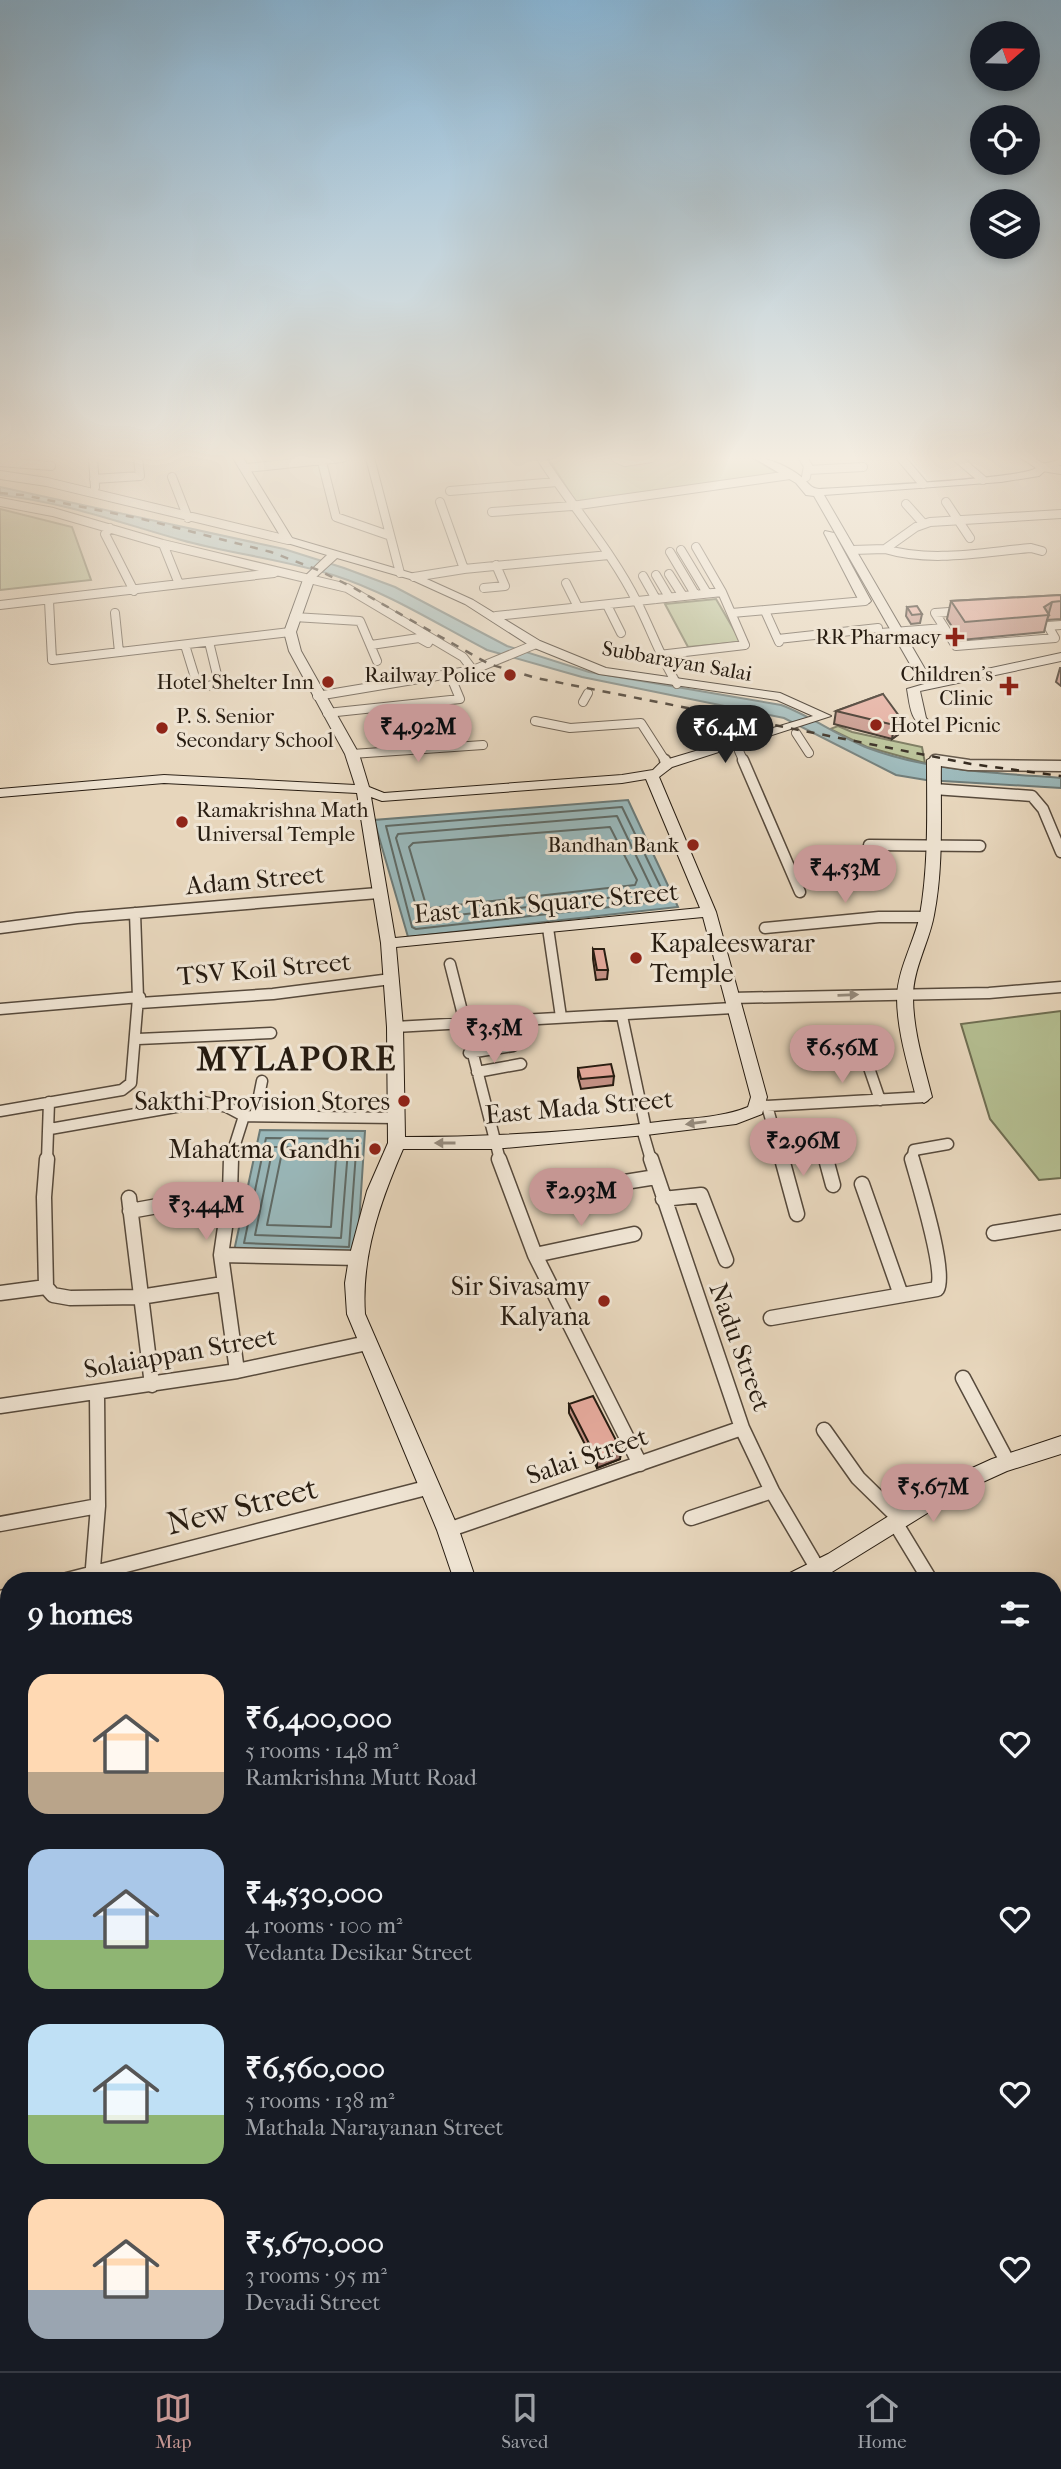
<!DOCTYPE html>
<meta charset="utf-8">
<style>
body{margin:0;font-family:"IM FELL French Canon",serif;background:#20242c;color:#f1f3f6;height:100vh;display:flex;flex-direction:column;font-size:26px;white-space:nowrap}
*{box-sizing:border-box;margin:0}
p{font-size:23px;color:#9ea1a6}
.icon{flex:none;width:38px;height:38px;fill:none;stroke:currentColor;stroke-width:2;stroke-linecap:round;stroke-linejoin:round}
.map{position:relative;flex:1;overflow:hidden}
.details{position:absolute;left:0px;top:1572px;width:1062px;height:800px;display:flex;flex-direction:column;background:#171b24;border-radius:28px 28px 0 0;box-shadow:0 4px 10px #0003}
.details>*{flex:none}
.needle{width:46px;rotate:70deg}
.fabs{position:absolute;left:970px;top:21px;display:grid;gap:14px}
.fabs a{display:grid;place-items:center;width:70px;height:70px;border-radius:50%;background:#171b24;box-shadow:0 4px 10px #0003;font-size:35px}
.price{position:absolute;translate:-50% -60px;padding:0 16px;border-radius:24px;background:#c59692;color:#111;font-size:23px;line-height:46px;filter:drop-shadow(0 2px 4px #0008)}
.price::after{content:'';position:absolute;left:50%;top:42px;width:21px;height:16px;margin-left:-10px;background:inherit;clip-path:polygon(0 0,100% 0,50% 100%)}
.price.current{background:#222;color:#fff}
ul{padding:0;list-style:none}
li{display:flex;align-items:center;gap:21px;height:175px;padding:0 28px}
li span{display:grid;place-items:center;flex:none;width:196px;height:140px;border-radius:21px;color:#555}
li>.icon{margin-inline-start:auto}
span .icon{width:84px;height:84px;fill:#fffc;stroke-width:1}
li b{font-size:30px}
h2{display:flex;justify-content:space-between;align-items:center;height:84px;padding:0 28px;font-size:30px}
.menu{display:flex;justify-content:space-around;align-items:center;height:98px;border-top:2px solid #363941;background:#171b24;font-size:19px;color:#9ea1a6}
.menu a{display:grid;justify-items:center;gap:4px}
.menu .current{color:#c59692}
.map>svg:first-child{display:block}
.green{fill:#b4be91;stroke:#6e6d51;stroke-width:2}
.water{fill:#99b7b9;stroke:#6b7976;stroke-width:2}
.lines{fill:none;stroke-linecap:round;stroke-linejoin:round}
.shore{stroke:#606a65;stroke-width:2}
.street-far3-casing{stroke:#574a3c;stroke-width:10}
.street-far2-casing{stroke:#574a3c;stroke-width:13}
.street-far1-casing{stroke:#574a3c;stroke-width:17}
.street-casing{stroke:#574a3c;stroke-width:21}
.secondary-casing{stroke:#271c11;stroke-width:2}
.street-far3{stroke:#efe4d3;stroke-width:8}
.street-far2{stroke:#efe4d3;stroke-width:10}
.street-far1{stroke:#efe4d3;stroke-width:14}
.street{stroke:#efe4d3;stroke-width:18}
.secondary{fill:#efe4d3;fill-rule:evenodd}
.rail{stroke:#271c11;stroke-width:2.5;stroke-dasharray:8 8;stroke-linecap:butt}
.wall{fill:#c49185;stroke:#271c11;stroke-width:2}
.shaded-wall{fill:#a0766c;stroke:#271c11;stroke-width:2}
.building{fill:#e4a99b;stroke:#271c11;stroke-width:2}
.oneway{fill:#958a7c}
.poi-dot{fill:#8f2418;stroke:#efe4d3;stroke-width:2.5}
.labels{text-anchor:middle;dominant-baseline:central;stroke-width:6;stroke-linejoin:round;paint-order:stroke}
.far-poi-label{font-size:21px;fill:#271c11;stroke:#efe4d3;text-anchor:end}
.far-street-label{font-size:21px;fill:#271c11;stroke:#efe4d3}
.street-label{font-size:26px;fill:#271c11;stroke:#efe4d3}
.poi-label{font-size:26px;fill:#271c11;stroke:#efe4d3;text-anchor:end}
.near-street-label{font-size:32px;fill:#271c11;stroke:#efe4d3}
.district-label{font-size:33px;font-weight:bold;letter-spacing:2px;fill:#271c11;stroke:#efe4d3}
</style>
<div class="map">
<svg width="1061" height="2371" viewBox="0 0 1061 2371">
<rect width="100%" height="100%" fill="#e7d6bc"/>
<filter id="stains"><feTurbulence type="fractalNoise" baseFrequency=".00286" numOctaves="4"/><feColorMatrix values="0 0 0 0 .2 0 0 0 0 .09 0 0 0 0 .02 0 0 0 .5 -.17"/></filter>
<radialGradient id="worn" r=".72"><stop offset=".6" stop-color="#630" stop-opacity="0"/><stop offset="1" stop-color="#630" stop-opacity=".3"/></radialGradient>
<!-- green -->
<path class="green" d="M 548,458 L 614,458 L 623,465 L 665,458 L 752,458 L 778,473 L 577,504 Z
M 0,509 L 72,527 L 91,580 L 0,590 Z
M 716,599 L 741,642 L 688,647 L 665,604 Z
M 838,726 L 852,732 L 922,747 L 925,763 L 867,747 L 830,729 Z
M 1061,1011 L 1061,1178 L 1039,1180 L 990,1119 L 961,1024 Z"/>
<!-- water -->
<path class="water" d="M 0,487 L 284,549 L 344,568 L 395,587 L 507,646 L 589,672 L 781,705 C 811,716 838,736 868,748 C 929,771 997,773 1061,778 L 1061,788 L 926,780 L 896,775 L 784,718 L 582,677 L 487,650 C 437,624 387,592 333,575 C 283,559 231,554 181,540 C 121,523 63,502 0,495 Z
M 628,800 L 678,907 L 408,937 L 374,820 Z
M 260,1130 L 365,1131 L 357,1255 L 234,1251 Z"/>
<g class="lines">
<!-- shore -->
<path class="shore" d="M 622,807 L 665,896 L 664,901 L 416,929 L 412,927 L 386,826 Z
M 617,816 L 652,889 L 651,893 L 422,919 L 419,917 L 396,838 L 398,834 Z
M 610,827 L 637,880 L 635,885 L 430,908 L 426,905 L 409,847 L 413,843 Z
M 266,1138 L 357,1139 L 349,1247 L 244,1243 Z
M 273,1147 L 345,1147 L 348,1150 L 341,1238 L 255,1235 Z
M 281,1157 L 336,1158 L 331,1227 L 267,1225 Z"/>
<!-- street-far3 casing -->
<g class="street-far3-casing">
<path id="street-far3" d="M 93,458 L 95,487
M 321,458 L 336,517 L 388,535
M 370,458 L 400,573
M 541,458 C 571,505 613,553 637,602 C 651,629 660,657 677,684
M 616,458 L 625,462 L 651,458
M 803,458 L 808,466 L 806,477
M 901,458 L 923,484
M 957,458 L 983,480
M 0,462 L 51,466
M 1043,467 L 1061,470
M 246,468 L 342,458
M 808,470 L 863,467
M 0,475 L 47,482 L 288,540
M 172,477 L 188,518
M 94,479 L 140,476 L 138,458
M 450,491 L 557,482
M 0,502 L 53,512 L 163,544 L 347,588 L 463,657 L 473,670
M 440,502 L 464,569
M 946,502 L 970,538
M 906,504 L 923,523
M 492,512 L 572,506 L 790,475
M 110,528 L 105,534 L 134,591
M 163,544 L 179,584
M 696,547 L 722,592
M 885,549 C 931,563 984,552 1031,548 L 1042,551
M 681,550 L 707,593
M 852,550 L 885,549 L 916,527 L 930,522 L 1061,514
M 670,552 L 695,594
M 669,574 L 683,596
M 656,575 L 669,597
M 643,576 L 656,599
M 414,577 L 464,569 L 609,555
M 566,583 L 578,607
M 484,588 L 505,586 L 496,565
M 49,601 L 52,660 L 290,632
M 0,605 L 274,573
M 607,605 L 621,633
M 765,611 L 779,642
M 963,611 L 935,613 L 956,646 L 1055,638 L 1048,626 L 1061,625
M 115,613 L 119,652
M 732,613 L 865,601
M 496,616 L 722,592 L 745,645 L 659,655
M 294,617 L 360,621 L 377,661
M 881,633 L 944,628
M 778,639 L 878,628
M 185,645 L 197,684 L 204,687 L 219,683 L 209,642
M 371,645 L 419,638 L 428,643
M 317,696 L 473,670 L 536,644
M 583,702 L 588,693
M 327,713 L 460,699 L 450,675
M 535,721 L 570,728 L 641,723 L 666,762
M 796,733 L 809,753
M 739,751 L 744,762
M 352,754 L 483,745
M 934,760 L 947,762"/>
</g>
<!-- street-far2 casing -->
<g class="street-far2-casing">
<path id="street-far2" d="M 665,760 L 667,764
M 743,760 L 800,892
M 935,760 L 969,765 L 1061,766
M 934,789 L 1032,796 L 1043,809 L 1061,852
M 869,845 L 980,846
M 0,928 L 77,918 L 378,893
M 548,928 L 561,1017
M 765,928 L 879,917 L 926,917
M 450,964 L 500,1160
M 731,998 L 989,993 L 1061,987
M 140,1003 L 273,994 L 391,979
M 0,1009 L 140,997
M 622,1016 L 646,1129
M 395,1027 L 733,1008
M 138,1039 L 271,1033
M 469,1053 L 513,1046
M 868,1065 L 880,1100
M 477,1072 L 521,1064
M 758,1104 L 767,1106 L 924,1097
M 767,1106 L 780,1151 L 824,1149 L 827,1160
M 0,1111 L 122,1090 L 131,1083 L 138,998 L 135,913
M 255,1116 L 262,1081
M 50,1129 L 204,1102 L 227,1107 L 244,1116 L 396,1118
M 642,1129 L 651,1160
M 780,1151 L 783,1160
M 47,1160 L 49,1102
M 230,1160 L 244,1116
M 912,1160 L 914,1150 L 948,1144"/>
</g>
<!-- street-far1 casing -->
<g class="street-far1-casing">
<path id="street-far1" d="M 231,1159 L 230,1193 L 221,1255 L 237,1371
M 499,1159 L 535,1255 L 640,1464
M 651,1159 L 742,1428 L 772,1491 L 819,1571
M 782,1159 L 797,1214
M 826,1159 L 833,1185
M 862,1184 L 901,1295
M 600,1186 L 656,1177
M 129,1198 L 152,1385
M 663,1199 L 701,1195 L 726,1260
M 130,1211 L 230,1193
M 994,1233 L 1061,1222
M 221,1255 L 358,1258
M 535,1255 L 634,1234
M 46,1287 L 44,1197 L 47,1159
M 0,1293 L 46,1287 L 53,1295 L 70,1298 L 140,1297 L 223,1284
M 771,1318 L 937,1289 C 947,1273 918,1181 912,1159
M 963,1378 L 1007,1461
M 0,1406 L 237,1371 L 367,1343
M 824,1430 L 858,1478 L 901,1520
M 691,1518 L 772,1491
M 0,1524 L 98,1506
M 896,1524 L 930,1580
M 448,1530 L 742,1428
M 67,1580 L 430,1487
M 92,1580 L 98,1506 L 97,1394
M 0,1598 L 9,1596
M 1054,1674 L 1061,1671"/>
</g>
<!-- street casing -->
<g class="street-casing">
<path id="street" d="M 0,1751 L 9,1749
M 1054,1801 L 1061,1800
M 0,1906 L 9,1902
M 1054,2197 L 1061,2195
M 1054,2207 L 1061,2227
M 102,2362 L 103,2371
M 287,2362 L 289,2371
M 420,2362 L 422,2371
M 516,2362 L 518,2371"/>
</g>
<!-- secondary casing -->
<g class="secondary-casing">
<path id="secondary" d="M 233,458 L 243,458 L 292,538 L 418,575 L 473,600 L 540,641 L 606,668 L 780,693 L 831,716 L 672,767 L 659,777 L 716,912 L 767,1097 L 762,1114 L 736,1124 L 646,1135 L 493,1149 L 403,1149 C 380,1202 361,1256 365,1314 L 459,1530 L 476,1580 L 454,1580 L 437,1530 L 347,1314 L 345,1283 L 349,1258 L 367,1191 L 388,1143 L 387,1027 L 381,943 L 357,793 L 164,783 L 0,797 L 0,789 L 164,775 L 355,785 L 345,754 L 289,651 L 284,632 L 304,577 L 327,555 L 284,542 ZM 337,558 L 410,579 L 465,604 L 532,647 L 599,674 L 777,700 L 813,716 L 662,761 L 653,770 L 622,775 L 384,793 L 369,787 L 359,754 L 301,651 L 296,632 L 315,578 ZM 646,779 L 700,908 L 395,938 L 371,797 L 382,801 L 622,783 ZM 703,917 L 751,1097 L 748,1107 C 721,1118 688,1118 658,1122 C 574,1132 490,1137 405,1137 L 403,1027 L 396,947 Z
M 754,458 C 770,457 793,469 805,480 C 810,485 811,488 819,489 C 849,487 1023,479 1036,468 L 1021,458 L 1033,458 L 1044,464 L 1061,459 L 1061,465 L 1047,469 L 1039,476 L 1001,482 L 824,495 L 925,669 L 959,675 L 1061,653 L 1061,661 L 920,691 L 926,718 L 932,724 L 926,728 C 910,722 910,705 907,689 L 938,680 L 914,671 L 814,496 L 806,495 L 796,483 Z
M 825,531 L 834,533 L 871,601 L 869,603 L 859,601 L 824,533 Z
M 934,756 L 941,760 C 940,811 944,864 934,915 C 929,943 913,968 913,997 C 913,1031 924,1065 932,1097 L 924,1103 L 916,1097 C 908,1065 897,1031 897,997 C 898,968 914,943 920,915 C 929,864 927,811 927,760 Z
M 1061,1436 L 1061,1454 L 1007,1471 L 963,1491 L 819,1580 L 787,1580 L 790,1573 L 828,1554 L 948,1479 L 992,1459 Z
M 9,2005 L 9,2032 L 0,2036 L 0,2009 Z"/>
</g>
<!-- street-far3 -->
<use href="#street-far3" class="street-far3"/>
<!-- street-far2 -->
<use href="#street-far2" class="street-far2"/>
<!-- street-far1 -->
<use href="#street-far1" class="street-far1"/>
<!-- street -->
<use href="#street" class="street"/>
<!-- secondary -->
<use href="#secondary" class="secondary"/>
<!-- rail -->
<path class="rail" d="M 0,493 L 23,495 L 142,519 L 271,552 L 318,570 L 354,588 L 489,664 L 536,678 L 971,764 L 1061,776"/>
</g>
<!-- wall -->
<path class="wall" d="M 1061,595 L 1061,619 L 1047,620 L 1044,632 L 961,640 L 947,619 L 951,601 Z
M 907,607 L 922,614 L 920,623 L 911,624 L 906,616 Z
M 1060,668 L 1061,668 L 1061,686 L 1056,682 Z
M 883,694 L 899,734 L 892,739 L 834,724 L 836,711 Z
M 376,728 L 396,735 L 396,744 L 378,746 Z
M 593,949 L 608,970 L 607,979 L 596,980 L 593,959 Z
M 578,1068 L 614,1076 L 613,1085 L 581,1089 L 578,1077 Z
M 569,1404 L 621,1450 L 620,1459 L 597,1468 L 569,1413 Z"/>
<!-- shaded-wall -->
<path class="shaded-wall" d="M 1052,602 L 1047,620 L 1049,615 L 1044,607 Z
M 902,720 L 899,734 L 892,739 L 894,725 Z
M 621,1450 L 620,1459 L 597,1468 L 597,1459 Z"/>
<!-- building -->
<path class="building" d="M 1061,595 L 1061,601 L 1052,602 L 1044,607 L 1049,615 L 965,622 L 951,601 Z
M 917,606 L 922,614 L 912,615 L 907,607 Z
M 883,694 L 902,720 L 894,725 L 836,711 Z
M 394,726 L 396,735 L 377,736 L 376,728 Z
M 593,949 L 604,949 L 608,970 L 597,970 Z
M 611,1064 L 614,1076 L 581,1079 L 578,1068 Z
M 593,1396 L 621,1450 L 597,1459 L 569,1404 Z"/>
<!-- one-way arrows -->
<defs><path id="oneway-solid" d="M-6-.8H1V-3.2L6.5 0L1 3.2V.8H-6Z" transform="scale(1.75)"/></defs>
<g class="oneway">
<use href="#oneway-solid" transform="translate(848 995) rotate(-2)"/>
<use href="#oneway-solid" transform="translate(696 1123) rotate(173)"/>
<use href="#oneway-solid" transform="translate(445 1143) rotate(-180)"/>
</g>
<!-- sky -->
<linearGradient id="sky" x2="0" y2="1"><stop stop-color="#88b5d5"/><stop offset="0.58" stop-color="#f4ede1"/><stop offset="1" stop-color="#f4ede1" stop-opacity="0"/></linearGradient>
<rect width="1061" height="790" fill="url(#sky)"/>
<!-- markers -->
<g class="poi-dot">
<path d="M951.5 626.5h7v7h7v7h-7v7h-7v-7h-7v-7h7z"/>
<circle cx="510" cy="675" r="7"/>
<circle cx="328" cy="682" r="7"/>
<path d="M1005.5 675.5h7v7h7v7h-7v7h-7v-7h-7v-7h7z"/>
<circle cx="876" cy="725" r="7"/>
<circle cx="162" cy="728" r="7"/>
<circle cx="182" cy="822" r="7"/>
<circle cx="693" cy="845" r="7"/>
<circle cx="636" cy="958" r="7"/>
<circle cx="404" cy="1101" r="7"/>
<circle cx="375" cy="1149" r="7"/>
<circle cx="604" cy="1301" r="7"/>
</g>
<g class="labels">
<!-- far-poi labels -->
<g class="far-poi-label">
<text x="941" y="637">RR Pharmacy</text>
<text x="993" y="674">Children's<tspan x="993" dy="24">Clinic</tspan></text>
<text x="496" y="675">Railway Police</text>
<text x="314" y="682">Hotel Shelter Inn</text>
<text x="176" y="716" text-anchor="start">P. S. Senior<tspan x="176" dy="24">Secondary School</tspan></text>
<text x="890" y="725" text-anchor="start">Hotel Picnic</text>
<text x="196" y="810" text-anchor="start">Ramakrishna Math<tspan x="196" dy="24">Universal Temple</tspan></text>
<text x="679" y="845">Bandhan Bank</text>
</g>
<!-- far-street labels -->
<g class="far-street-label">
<text transform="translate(677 661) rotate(10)">Subbarayan Salai</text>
</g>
<!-- street labels -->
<g class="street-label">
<text transform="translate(255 880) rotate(-5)">Adam Street</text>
<text transform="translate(546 903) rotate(-5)">East Tank Square Street</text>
<text transform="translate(264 969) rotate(-5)">TSV Koil Street</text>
<text transform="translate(579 1107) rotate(-5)">East Mada Street</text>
<text transform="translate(740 1347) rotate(70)">Nadu Street</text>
<text transform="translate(180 1353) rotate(-10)">Solaiappan Street</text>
<text transform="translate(587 1456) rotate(-19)">Salai Street</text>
</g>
<!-- poi labels -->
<g class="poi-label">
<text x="650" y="943" text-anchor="start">Kapaleeswarar<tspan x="650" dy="30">Temple</tspan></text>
<text x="390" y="1101">Sakthi Provision Stores</text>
<text x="361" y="1149">Mahatma Gandhi</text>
<text x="590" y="1286">Sir Sivasamy<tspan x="590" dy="30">Kalyana</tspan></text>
</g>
<!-- near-street labels -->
<g class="near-street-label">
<text transform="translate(242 1506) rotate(-14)">New Street</text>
</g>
<!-- district labels -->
<g class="district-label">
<text x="297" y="1059">MYLAPORE</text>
</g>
</g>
<rect width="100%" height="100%" filter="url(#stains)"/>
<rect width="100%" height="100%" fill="url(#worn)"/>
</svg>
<div class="fabs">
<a><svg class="needle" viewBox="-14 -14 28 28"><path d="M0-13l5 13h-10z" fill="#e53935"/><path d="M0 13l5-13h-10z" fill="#9ea1a6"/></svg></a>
<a><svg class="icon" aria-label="locate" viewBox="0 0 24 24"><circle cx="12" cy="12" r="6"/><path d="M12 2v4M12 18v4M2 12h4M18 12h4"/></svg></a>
<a><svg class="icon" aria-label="layers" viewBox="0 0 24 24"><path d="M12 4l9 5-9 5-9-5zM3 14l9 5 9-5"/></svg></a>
</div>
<b class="price" style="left:418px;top:764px">₹4.92M</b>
<b class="price current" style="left:725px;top:765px">₹6.4M</b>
<b class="price" style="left:845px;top:905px">₹4.53M</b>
<b class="price" style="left:494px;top:1065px">₹3.5M</b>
<b class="price" style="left:842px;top:1085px">₹6.56M</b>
<b class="price" style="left:803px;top:1178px">₹2.96M</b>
<b class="price" style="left:581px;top:1228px">₹2.93M</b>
<b class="price" style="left:206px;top:1242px">₹3.44M</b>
<b class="price" style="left:933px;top:1524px">₹5.67M</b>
<section class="details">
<h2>9 homes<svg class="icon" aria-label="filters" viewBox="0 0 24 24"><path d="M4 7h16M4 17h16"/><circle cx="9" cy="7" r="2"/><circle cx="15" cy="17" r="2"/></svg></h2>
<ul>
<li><span style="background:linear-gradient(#ffd9b3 70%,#b9a48a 0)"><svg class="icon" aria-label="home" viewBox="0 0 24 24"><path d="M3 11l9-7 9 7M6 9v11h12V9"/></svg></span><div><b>₹6,400,000</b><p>5 rooms · 148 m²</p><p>Ramkrishna Mutt Road</p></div><svg class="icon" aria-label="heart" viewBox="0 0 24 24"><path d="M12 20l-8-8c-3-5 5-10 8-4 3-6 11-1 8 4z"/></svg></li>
<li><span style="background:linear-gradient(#a9c7e8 65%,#8fb573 0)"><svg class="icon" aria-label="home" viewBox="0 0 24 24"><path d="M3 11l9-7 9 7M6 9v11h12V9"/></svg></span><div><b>₹4,530,000</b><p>4 rooms · 100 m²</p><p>Vedanta Desikar Street</p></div><svg class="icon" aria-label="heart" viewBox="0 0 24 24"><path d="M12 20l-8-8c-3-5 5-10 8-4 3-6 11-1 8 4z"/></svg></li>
<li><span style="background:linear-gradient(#bfe0f5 65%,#8fb573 0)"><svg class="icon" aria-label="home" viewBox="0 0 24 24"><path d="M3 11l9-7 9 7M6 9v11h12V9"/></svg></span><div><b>₹6,560,000</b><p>5 rooms · 138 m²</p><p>Mathala Narayanan Street</p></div><svg class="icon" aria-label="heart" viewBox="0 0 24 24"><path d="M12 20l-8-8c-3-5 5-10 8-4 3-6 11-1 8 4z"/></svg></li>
<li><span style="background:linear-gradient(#ffd9b3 65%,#9aa5b1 0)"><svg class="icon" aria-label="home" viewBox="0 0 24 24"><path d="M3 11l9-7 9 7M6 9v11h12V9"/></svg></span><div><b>₹5,670,000</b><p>3 rooms · 95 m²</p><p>Devadi Street</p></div><svg class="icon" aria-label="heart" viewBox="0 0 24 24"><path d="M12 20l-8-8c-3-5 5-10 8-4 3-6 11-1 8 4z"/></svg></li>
</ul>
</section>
</div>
<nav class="menu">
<a class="current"><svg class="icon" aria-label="map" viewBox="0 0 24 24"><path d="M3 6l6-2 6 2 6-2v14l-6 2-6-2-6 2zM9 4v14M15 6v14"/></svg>Map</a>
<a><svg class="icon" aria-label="saved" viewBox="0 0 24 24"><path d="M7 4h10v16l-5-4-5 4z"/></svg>Saved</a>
<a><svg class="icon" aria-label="home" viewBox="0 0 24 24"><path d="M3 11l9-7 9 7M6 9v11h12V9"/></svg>Home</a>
</nav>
